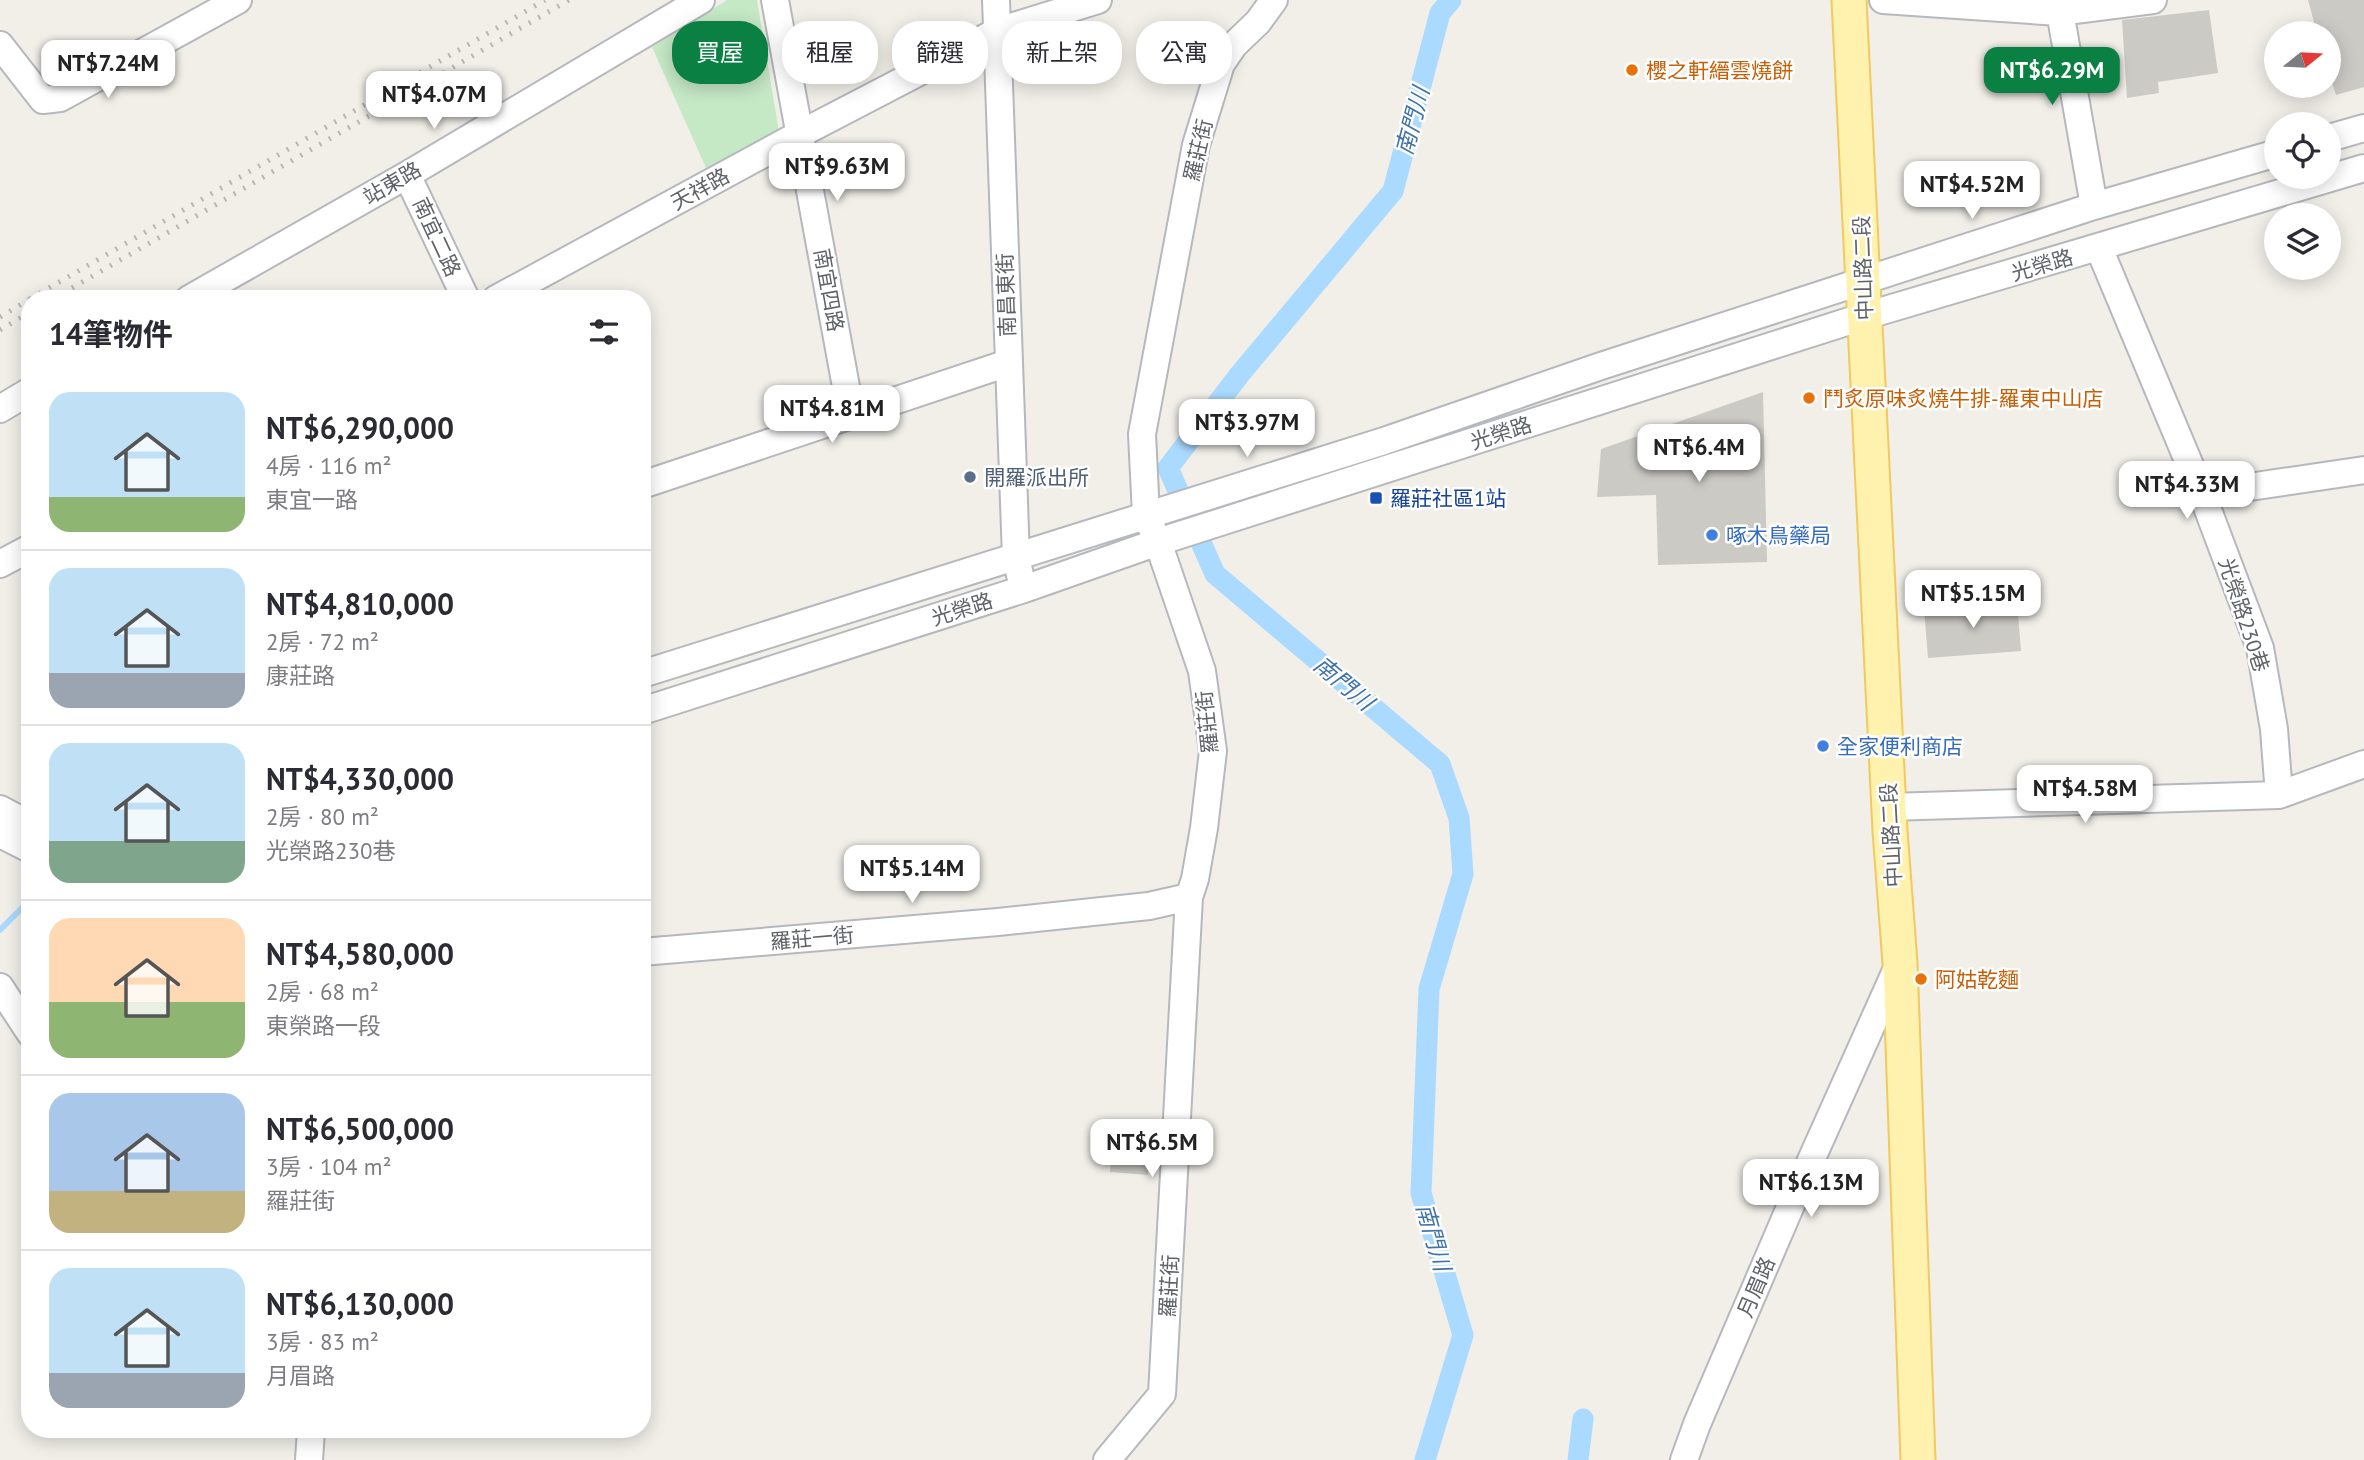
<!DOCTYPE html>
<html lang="zh-TW">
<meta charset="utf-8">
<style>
body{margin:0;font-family:"PT Sans","Noto Sans TC",sans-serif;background:#f2f2f3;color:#2b2b33;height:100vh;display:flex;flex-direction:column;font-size:26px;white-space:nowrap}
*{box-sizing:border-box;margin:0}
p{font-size:23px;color:#7c7c81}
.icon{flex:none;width:38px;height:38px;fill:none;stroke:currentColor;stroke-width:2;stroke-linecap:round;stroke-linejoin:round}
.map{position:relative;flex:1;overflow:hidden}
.drawer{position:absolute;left:21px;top:290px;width:630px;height:1148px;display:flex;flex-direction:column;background:#fff;border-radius:28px;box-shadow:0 4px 18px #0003}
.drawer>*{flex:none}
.top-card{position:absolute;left:672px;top:21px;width:665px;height:63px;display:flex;gap:14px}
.needle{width:46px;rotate:72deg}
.buttons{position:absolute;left:2264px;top:21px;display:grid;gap:14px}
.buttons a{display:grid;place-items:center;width:77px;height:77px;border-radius:50%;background:#fff;box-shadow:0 4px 18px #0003;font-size:35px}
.price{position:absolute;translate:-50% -60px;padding:0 16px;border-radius:14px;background:#fff;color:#222;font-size:23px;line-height:46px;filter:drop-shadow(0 2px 4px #0008)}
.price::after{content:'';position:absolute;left:50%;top:42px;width:21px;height:16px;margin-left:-10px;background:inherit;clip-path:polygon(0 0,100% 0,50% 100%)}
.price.active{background:#0b8043;color:#fff}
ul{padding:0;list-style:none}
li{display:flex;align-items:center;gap:21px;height:175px;padding:0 28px}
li+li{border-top:2px solid #e1e1e2}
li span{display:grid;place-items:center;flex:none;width:196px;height:140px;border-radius:21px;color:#555}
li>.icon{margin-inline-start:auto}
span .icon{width:84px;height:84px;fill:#fffc;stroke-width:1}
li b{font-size:30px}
h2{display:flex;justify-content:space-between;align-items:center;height:84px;padding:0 28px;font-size:30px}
.pill{padding:0 24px;border-radius:28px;background:#fff;box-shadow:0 4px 18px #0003;font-size:24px;line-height:63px}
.pill.active{background:#0b8043;color:#fff}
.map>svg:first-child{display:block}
.green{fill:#c5e8c5}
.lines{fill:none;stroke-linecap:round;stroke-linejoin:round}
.stream{stroke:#aadaff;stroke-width:6}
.canal{stroke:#aadaff;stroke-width:21}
.building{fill:#cccac5}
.minor-casing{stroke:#b5b8bc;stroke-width:30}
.major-casing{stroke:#f2c960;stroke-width:37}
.minor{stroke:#fff;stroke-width:26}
.major{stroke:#fff2af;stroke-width:33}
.rail{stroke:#b6b7b8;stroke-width:5;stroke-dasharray:2 9;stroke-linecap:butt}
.food-dot{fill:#e8710a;stroke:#fff;stroke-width:2.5}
.service-dot{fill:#5c6f8a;stroke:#fff;stroke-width:2.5}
.transit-dot{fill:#1a4fb4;stroke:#fff;stroke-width:2.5}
.shop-dot{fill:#3f7fe0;stroke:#fff;stroke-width:2.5}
.labels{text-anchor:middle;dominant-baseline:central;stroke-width:5;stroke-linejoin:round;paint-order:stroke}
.food-label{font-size:21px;fill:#c56008;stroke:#fff;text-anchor:start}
.street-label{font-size:21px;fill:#5f6368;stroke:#fff}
.service-label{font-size:21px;fill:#4e5e75;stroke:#fff;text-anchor:start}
.transit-label{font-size:21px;fill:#164399;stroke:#fff;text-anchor:start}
.shop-label{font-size:21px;fill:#366cbe;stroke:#fff;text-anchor:start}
.water-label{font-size:23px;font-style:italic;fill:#4174aa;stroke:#fff}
</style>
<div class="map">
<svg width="2364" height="1460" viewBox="0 0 2364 1460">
<rect width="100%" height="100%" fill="#f1efe8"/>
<!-- green -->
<path class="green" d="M 727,0 L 757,0 L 779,132 L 707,170 L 652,47 Z"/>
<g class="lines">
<!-- stream -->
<path class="stream" d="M 0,930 L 26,904 L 29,894"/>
<!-- canal -->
<path class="canal" d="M 1425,1460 L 1463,1335 L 1421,1193 L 1429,989 L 1463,874 L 1459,818 L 1440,764 L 1215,574 L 1168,468 L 1240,374 L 1393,191 L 1440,13 L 1451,0
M 1578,1460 L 1583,1419"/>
</g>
<!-- building -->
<path class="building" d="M 2308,0 L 2364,0 L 2364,87 L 2336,95 L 2329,73 L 2329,33 L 2317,33 Z
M 2209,10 L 2218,73 L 2158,82 L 2159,93 L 2127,98 L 2122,20 Z
M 1763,392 L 1767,562 L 1658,565 L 1656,495 L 1597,497 L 1601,449 Z
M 2017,601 L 2021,651 L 1928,658 L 1924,608 Z
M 1113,1129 L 1137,1131 L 1136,1146 L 1150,1147 L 1148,1175 L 1110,1172 Z"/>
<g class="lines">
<!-- minor casing -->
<g class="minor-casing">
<path id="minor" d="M 775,0 L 851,414
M 996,0 L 1016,558 L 1020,575
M 1883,0 L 2059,12 L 2153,0
M 2058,0 L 2094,206
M 0,45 L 43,100 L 60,98 L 238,0
M 2329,138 L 2364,128
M 407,175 L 466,299
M 2099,248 L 2202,494 L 2260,648 L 2274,729 L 2279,795
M 189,299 L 407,175 L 701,0
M 496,299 L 800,134 L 998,31 L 1098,0
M 0,409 L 30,391
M 642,485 L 1008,363
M 2202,494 L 2364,470
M 0,564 L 30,548
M 642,674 L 1384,441 L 1601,366 L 2094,206 L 2277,153
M 642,711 L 1024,589 L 1158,542 L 1865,316 L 2364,168
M 1889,807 L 2279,795 L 2364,764
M 0,809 L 30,825
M 0,834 L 30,849
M 642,952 L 998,922 L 1149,906 L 1189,897
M 0,987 L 30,1033
M 309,1460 L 311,1430
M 1107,1460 L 1162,1394 L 1189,897 L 1195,879 L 1204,828 L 1213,751 L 1202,671 L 1158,542 L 1146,515 L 1142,434 L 1196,145 L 1221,64 L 1234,45 L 1258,22 L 1274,0
M 1684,1460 L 1697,1424 L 1791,1205 L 1899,964"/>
</g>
<!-- major casing -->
<g class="major-casing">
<path id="major" d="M 1849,0 L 1890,831 L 1900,963 L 1918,1460"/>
</g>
<!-- minor -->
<use href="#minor" class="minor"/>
<!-- major -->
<use href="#major" class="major"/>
<!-- rail -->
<path class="rail" d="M 30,299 L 545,0
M 53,299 L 569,0
M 0,317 L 30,299
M 0,330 L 30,312"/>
</g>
<!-- markers -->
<g class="food-dot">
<circle cx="1632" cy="70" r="7"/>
<circle cx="1809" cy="398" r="7"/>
<circle cx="1921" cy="979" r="7"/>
</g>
<circle class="service-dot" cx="970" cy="477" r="7"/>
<rect class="transit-dot" x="1369" y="491" width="14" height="14" rx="3.5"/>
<g class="shop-dot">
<circle cx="1712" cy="535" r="7"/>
<circle cx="1823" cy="746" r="7"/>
</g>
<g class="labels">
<!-- food labels -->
<g class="food-label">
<text x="1646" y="70">櫻之軒縉雲燒餅</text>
<text x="1823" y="398">鬥炙原味炙燒牛排-羅東中山店</text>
<text x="1935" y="979">阿姑乾麵</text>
</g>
<!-- street labels -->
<g class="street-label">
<text transform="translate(1198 150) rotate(-77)">羅莊街</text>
<text transform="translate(392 183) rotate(-30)">站東路</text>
<text transform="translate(700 189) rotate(-29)">天祥路</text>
<text transform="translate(437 237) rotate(65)">南宜二路</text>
<text transform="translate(2042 265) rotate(-16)">光榮路</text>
<text transform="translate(1863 268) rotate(-92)">中山路二段</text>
<text transform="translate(829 290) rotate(80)">南宜四路</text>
<text transform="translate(1006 295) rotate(-92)">南昌東街</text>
<text transform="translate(1501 433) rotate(-18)">光榮路</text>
<text transform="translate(962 609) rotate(-18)">光榮路</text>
<text transform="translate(2244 615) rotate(72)">光榮路230巷</text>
<text transform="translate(1207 722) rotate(-96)">羅莊街</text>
<text transform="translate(1891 835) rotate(-93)">中山路二段</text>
<text transform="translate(812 938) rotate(-5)">羅莊一街</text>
<text transform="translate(1169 1286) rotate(-87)">羅莊街</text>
<text transform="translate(1756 1287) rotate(-67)">月眉路</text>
</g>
<!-- service labels -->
<g class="service-label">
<text x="984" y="477">開羅派出所</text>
</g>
<!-- transit labels -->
<g class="transit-label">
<text x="1390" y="498">羅莊社區1站</text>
</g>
<!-- shop labels -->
<g class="shop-label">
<text x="1726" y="535">啄木鳥藥局</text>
<text x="1837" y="746">全家便利商店</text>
</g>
<!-- water labels -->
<g class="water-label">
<text transform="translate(1412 121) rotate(-75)">南門川</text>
<text transform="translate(1344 683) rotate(40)">南門川</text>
<text transform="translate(1434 1237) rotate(74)">南門川</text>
</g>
</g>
</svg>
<div class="buttons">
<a><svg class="needle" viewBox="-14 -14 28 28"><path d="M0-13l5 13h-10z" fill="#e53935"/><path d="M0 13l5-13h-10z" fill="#7c7c81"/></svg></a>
<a><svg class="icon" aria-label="locate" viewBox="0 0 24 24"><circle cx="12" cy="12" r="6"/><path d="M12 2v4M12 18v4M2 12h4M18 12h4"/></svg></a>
<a><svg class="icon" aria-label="layers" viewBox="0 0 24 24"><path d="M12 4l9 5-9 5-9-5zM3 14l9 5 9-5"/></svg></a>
</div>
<b class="price" style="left:108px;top:100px">NT$7.24M</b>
<b class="price active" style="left:2052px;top:107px">NT$6.29M</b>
<b class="price" style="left:434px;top:131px">NT$4.07M</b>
<b class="price" style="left:837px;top:203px">NT$9.63M</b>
<b class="price" style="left:1972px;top:221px">NT$4.52M</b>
<b class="price" style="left:832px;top:445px">NT$4.81M</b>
<b class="price" style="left:1247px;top:459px">NT$3.97M</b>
<b class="price" style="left:1699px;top:484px">NT$6.4M</b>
<b class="price" style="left:2187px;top:521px">NT$4.33M</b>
<b class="price" style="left:1973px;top:630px">NT$5.15M</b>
<b class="price" style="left:2085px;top:825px">NT$4.58M</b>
<b class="price" style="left:912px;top:905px">NT$5.14M</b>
<b class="price" style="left:1152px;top:1179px">NT$6.5M</b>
<b class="price" style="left:1811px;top:1219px">NT$6.13M</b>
<div class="top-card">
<a class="pill active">買屋</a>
<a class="pill">租屋</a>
<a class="pill">篩選</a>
<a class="pill">新上架</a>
<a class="pill">公寓</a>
</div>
<section class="drawer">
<h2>14筆物件<svg class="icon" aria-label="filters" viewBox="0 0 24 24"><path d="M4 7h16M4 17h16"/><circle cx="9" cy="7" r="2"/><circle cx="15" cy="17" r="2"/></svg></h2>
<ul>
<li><span style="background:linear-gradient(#bfe0f5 75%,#8fb573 0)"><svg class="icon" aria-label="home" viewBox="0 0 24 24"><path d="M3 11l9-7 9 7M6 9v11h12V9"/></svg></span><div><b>NT$6,290,000</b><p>4房 · 116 m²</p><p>東宜一路</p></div></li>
<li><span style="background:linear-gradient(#bfe0f5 75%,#9aa5b1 0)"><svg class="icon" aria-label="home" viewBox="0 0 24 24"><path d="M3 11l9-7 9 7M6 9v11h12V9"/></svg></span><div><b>NT$4,810,000</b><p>2房 · 72 m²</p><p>康莊路</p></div></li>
<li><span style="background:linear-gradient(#bfe0f5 70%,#7fa58c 0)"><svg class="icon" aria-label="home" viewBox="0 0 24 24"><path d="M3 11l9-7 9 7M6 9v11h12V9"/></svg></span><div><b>NT$4,330,000</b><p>2房 · 80 m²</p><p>光榮路230巷</p></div></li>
<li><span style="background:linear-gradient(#ffd9b3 60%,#8fb573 0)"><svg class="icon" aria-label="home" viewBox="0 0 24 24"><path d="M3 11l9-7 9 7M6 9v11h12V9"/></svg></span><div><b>NT$4,580,000</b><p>2房 · 68 m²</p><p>東榮路一段</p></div></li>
<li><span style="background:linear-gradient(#a9c7e8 70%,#c2b280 0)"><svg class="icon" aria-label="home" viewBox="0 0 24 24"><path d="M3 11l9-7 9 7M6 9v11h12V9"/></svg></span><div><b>NT$6,500,000</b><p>3房 · 104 m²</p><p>羅莊街</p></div></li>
<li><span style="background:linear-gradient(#bfe0f5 75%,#9aa5b1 0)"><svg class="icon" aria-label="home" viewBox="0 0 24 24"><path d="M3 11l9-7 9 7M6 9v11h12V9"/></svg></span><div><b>NT$6,130,000</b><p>3房 · 83 m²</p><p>月眉路</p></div></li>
</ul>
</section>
</div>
